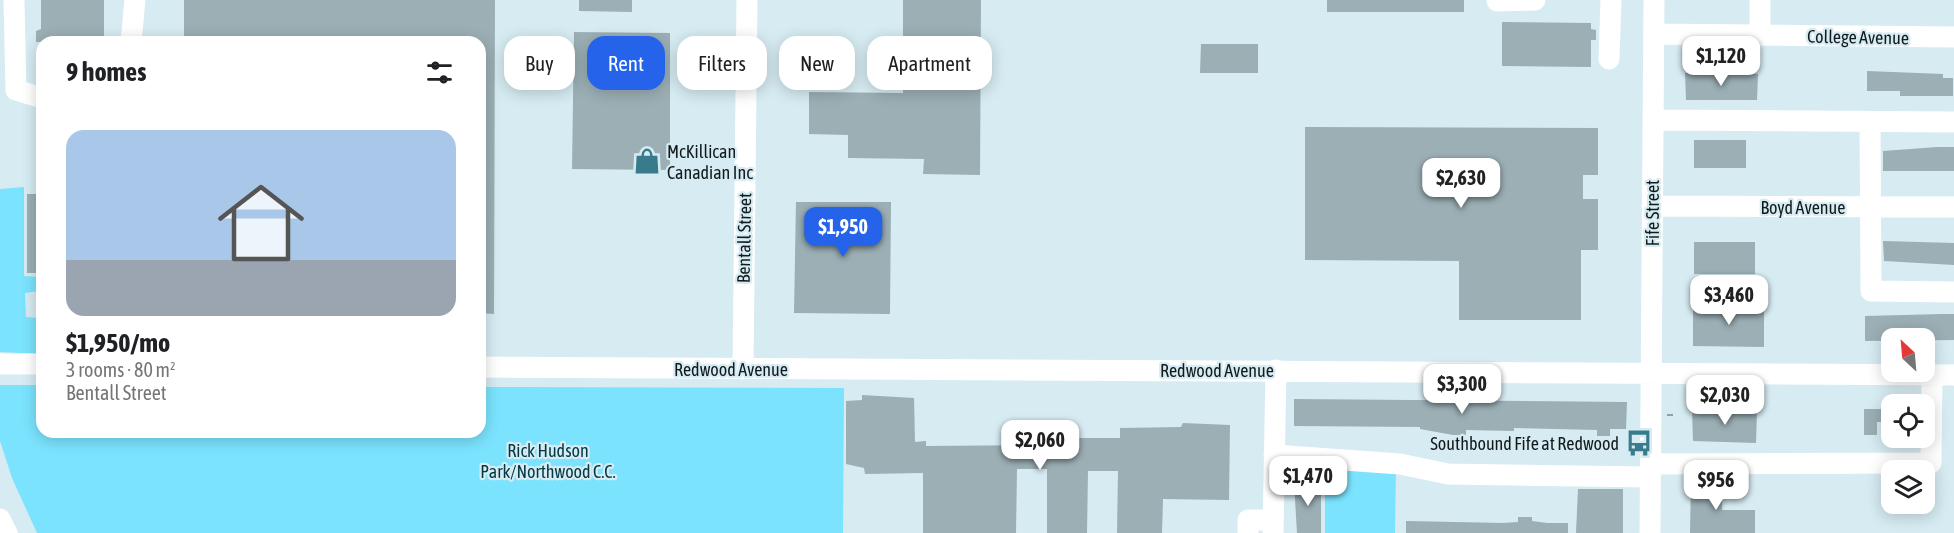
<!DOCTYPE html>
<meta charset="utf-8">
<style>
body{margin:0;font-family:"Asap Condensed",sans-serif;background:#f6f6f6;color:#202124;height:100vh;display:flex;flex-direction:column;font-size:22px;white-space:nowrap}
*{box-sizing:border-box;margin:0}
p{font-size:20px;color:#757577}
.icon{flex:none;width:33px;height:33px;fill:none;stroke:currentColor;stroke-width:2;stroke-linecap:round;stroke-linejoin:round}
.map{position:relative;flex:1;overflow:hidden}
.sheet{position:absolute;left:36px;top:36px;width:450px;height:402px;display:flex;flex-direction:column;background:#fff;border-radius:18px;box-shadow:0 3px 15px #0003}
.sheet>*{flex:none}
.hud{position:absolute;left:504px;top:36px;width:570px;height:54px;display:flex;gap:12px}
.needle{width:39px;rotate:334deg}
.fabs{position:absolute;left:1881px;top:328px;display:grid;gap:12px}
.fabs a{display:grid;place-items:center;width:54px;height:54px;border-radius:12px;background:#fff;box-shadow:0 3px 15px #0003;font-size:30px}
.price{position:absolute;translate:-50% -51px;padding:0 14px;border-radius:12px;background:#fff;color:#222;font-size:20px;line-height:39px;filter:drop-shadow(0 2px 3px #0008)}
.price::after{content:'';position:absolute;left:50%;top:36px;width:18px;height:14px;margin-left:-9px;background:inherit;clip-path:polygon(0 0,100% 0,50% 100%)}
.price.on{background:#2563eb;color:#fff}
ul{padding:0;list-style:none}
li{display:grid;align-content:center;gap:12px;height:318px;padding:0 30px}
li span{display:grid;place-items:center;height:186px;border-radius:18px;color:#555}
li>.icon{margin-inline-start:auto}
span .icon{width:108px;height:108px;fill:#fffc;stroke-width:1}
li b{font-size:26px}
h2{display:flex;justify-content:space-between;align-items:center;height:72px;padding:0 30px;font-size:26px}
.pill{padding:0 21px;border-radius:18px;background:#fff;box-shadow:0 3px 15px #0003;font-size:21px;line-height:54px}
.pill.on{background:#2563eb;color:#fff}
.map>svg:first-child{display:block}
.green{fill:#7be3fe}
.building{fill:#9bafb5}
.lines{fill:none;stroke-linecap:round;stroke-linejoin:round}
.path{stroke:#90a1a6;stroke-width:2;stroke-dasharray:6 3;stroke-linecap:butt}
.minor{stroke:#fff;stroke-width:21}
.labels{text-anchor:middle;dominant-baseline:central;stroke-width:4.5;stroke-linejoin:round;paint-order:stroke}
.street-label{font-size:18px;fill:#121a1c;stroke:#d6ebf2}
.poi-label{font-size:18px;fill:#121a1c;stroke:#d6ebf2;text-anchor:start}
.park-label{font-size:18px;fill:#023844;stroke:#d6ebf2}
</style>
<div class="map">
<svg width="1954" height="533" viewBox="0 0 1954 533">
<rect width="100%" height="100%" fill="#d6ebf2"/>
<!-- green -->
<path class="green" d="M 24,187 L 24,276 L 38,277 L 39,291 L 25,293 L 26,317 L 38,318 L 38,332 L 42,333 L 42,354 L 0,352 L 0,189 Z
M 0,385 L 42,385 L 42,432 L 480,432 L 480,387 L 844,388 L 843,533 L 37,533 L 12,478 L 0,441 Z
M 1325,467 L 1396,468 L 1395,533 L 1325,533 Z"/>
<!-- building -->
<path class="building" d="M 41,0 L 104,0 L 104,42 L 36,42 L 36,31 L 41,29 Z
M 184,0 L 495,0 L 494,314 L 480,313 L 480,42 L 184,42 Z
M 579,0 L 632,0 L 632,12 L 579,11 Z
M 903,0 L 981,0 L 980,175 L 923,174 L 924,159 L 848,158 L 848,135 L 809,134 L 809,92 L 903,93 Z
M 1327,0 L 1464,0 L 1464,12 L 1327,12 Z
M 1502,22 L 1591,23 L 1591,29 L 1596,30 L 1596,40 L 1591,40 L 1591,67 L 1502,66 Z
M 574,32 L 670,33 L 670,170 L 572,169 Z
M 1201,44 L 1258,44 L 1258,73 L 1200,73 Z
M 1867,71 L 1943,74 L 1943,78 L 1953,78 L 1953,96 L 1900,96 L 1900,91 L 1867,91 Z
M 1685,73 L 1758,74 L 1757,100 L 1686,100 Z
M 1305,127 L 1598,128 L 1598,175 L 1583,175 L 1583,199 L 1598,199 L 1598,250 L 1581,250 L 1581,320 L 1459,320 L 1459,261 L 1305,260 Z
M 1694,140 L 1746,140 L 1746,168 L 1694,168 Z
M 1937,147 L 1954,147 L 1954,171 L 1883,171 L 1883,151 Z
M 27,194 L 42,194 L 42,273 L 27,273 Z
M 796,202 L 891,202 L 890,314 L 794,313 Z
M 1883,241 L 1954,243 L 1954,265 L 1884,261 Z
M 1694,242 L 1755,242 L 1755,274 L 1694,274 Z
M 1748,304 L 1764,304 L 1764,347 L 1693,346 L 1693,306 L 1748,306 Z
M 1942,314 L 1954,314 L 1954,340 L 1865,341 L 1865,316 Z
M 862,395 L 914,398 L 915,442 L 926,441 L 926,446 L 1039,445 L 1039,438 L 1120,438 L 1120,428 L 1181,427 L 1183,423 L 1230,425 L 1229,500 L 1163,499 L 1162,533 L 1117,533 L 1118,471 L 1088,471 L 1087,533 L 1047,533 L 1047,469 L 1017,469 L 1016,533 L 923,533 L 923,473 L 865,474 L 864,468 L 846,464 L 846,401 L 862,400 Z
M 1294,399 L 1627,402 L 1626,429 L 1610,429 L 1610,436 L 1597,436 L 1597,430 L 1514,428 L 1514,431 L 1466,430 L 1466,435 L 1453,435 L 1420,429 L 1420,427 L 1294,426 Z
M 1864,409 L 1892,409 L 1892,422 L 1877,422 L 1877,435 L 1864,435 Z
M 1692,410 L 1757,411 L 1756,443 L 1693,441 Z
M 1691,479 L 1723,480 L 1722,510 L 1755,510 L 1755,533 L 1690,533 Z
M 1294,482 L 1321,482 L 1321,533 L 1297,533 Z
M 1578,489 L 1623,489 L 1623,533 L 1576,533 Z
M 1518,517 L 1532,517 L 1532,521 L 1547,523 L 1568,523 L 1568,533 L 1406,533 L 1406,521 L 1503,523 L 1518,522 Z"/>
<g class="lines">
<!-- path -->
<path class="path" d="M 1667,415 L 1675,415"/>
<!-- minor -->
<path class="minor" d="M 1497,1 L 1535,0
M 14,2 L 16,90 L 42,98
M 1654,34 L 1954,37
M 1760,36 L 1760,0
M 131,42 L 135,0
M 1609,59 L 1611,0
M 1653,120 L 1954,122
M 1870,122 L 1871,291 L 1954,292
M 1652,206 L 1954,207
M 0,364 L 42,364
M 480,367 L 1954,375
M 743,369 L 747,0
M 1274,455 L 1400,464 L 1448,474 L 1650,477
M 1651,464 L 1931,463 L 1932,375
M 0,519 L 7,533
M 1248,533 L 1248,520 L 1273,520
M 1273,533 L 1276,370
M 1650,533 L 1654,0"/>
</g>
<!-- icons -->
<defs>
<g id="shop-bare" transform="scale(2.07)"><path d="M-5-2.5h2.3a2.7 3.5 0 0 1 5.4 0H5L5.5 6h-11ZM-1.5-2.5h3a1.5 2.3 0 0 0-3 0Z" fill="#397b8d" stroke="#d6ebf2" stroke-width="2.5" paint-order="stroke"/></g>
<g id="bus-bare" transform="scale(2.07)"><path d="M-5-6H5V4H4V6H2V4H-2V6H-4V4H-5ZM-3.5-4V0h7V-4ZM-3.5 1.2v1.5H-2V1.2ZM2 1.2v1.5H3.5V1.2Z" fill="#397b8d" stroke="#d6ebf2" stroke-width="2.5" paint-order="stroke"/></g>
</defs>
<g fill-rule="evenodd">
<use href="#shop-bare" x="647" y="161"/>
<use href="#bus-bare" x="1639" y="443"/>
</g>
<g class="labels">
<!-- street labels -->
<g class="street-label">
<text transform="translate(1858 37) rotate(1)">College Avenue</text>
<text x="1803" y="207">Boyd Avenue</text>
<text transform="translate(1652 213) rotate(-90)">Fife Street</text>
<text transform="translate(744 238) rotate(-89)">Bentall Street</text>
<text x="731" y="369">Redwood Avenue</text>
<text x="1217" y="370">Redwood Avenue</text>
</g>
<!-- poi labels -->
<g class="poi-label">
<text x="667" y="151">McKillican<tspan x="667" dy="21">Canadian Inc</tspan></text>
<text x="1619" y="443" text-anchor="end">Southbound Fife at Redwood</text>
</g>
<!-- park labels -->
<g class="park-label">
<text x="548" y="450">Rick Hudson<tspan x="548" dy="21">Park/Northwood C.C.</tspan></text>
</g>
</g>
</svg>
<div class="fabs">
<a><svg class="needle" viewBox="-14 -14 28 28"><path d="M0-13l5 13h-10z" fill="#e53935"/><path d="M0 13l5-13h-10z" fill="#757577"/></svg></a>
<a><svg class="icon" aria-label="locate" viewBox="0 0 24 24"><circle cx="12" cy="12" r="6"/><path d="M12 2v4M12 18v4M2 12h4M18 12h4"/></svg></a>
<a><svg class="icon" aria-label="layers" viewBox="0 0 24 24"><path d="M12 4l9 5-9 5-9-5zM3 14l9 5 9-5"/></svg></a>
</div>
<b class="price" style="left:1721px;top:87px">$1,120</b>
<b class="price" style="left:1461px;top:209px">$2,630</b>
<b class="price on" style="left:843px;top:258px">$1,950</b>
<b class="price" style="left:1729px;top:326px">$3,460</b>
<b class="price" style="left:1462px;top:415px">$3,300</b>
<b class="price" style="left:1725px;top:426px">$2,030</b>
<b class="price" style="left:1040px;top:471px">$2,060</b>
<b class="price" style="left:1308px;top:507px">$1,470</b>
<b class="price" style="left:1716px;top:511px">$956</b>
<div class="hud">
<a class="pill">Buy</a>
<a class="pill on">Rent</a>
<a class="pill">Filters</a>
<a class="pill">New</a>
<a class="pill">Apartment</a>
</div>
<section class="sheet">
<h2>9 homes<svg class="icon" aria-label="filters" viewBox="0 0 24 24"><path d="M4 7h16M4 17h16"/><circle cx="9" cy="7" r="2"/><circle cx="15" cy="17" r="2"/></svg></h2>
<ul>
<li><span style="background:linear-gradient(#a9c7e8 70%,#9aa5b1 0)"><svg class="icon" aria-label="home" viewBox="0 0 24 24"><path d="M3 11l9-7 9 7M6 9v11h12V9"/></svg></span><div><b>$1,950/mo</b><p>3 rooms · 80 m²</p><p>Bentall Street</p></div></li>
</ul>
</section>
</div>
